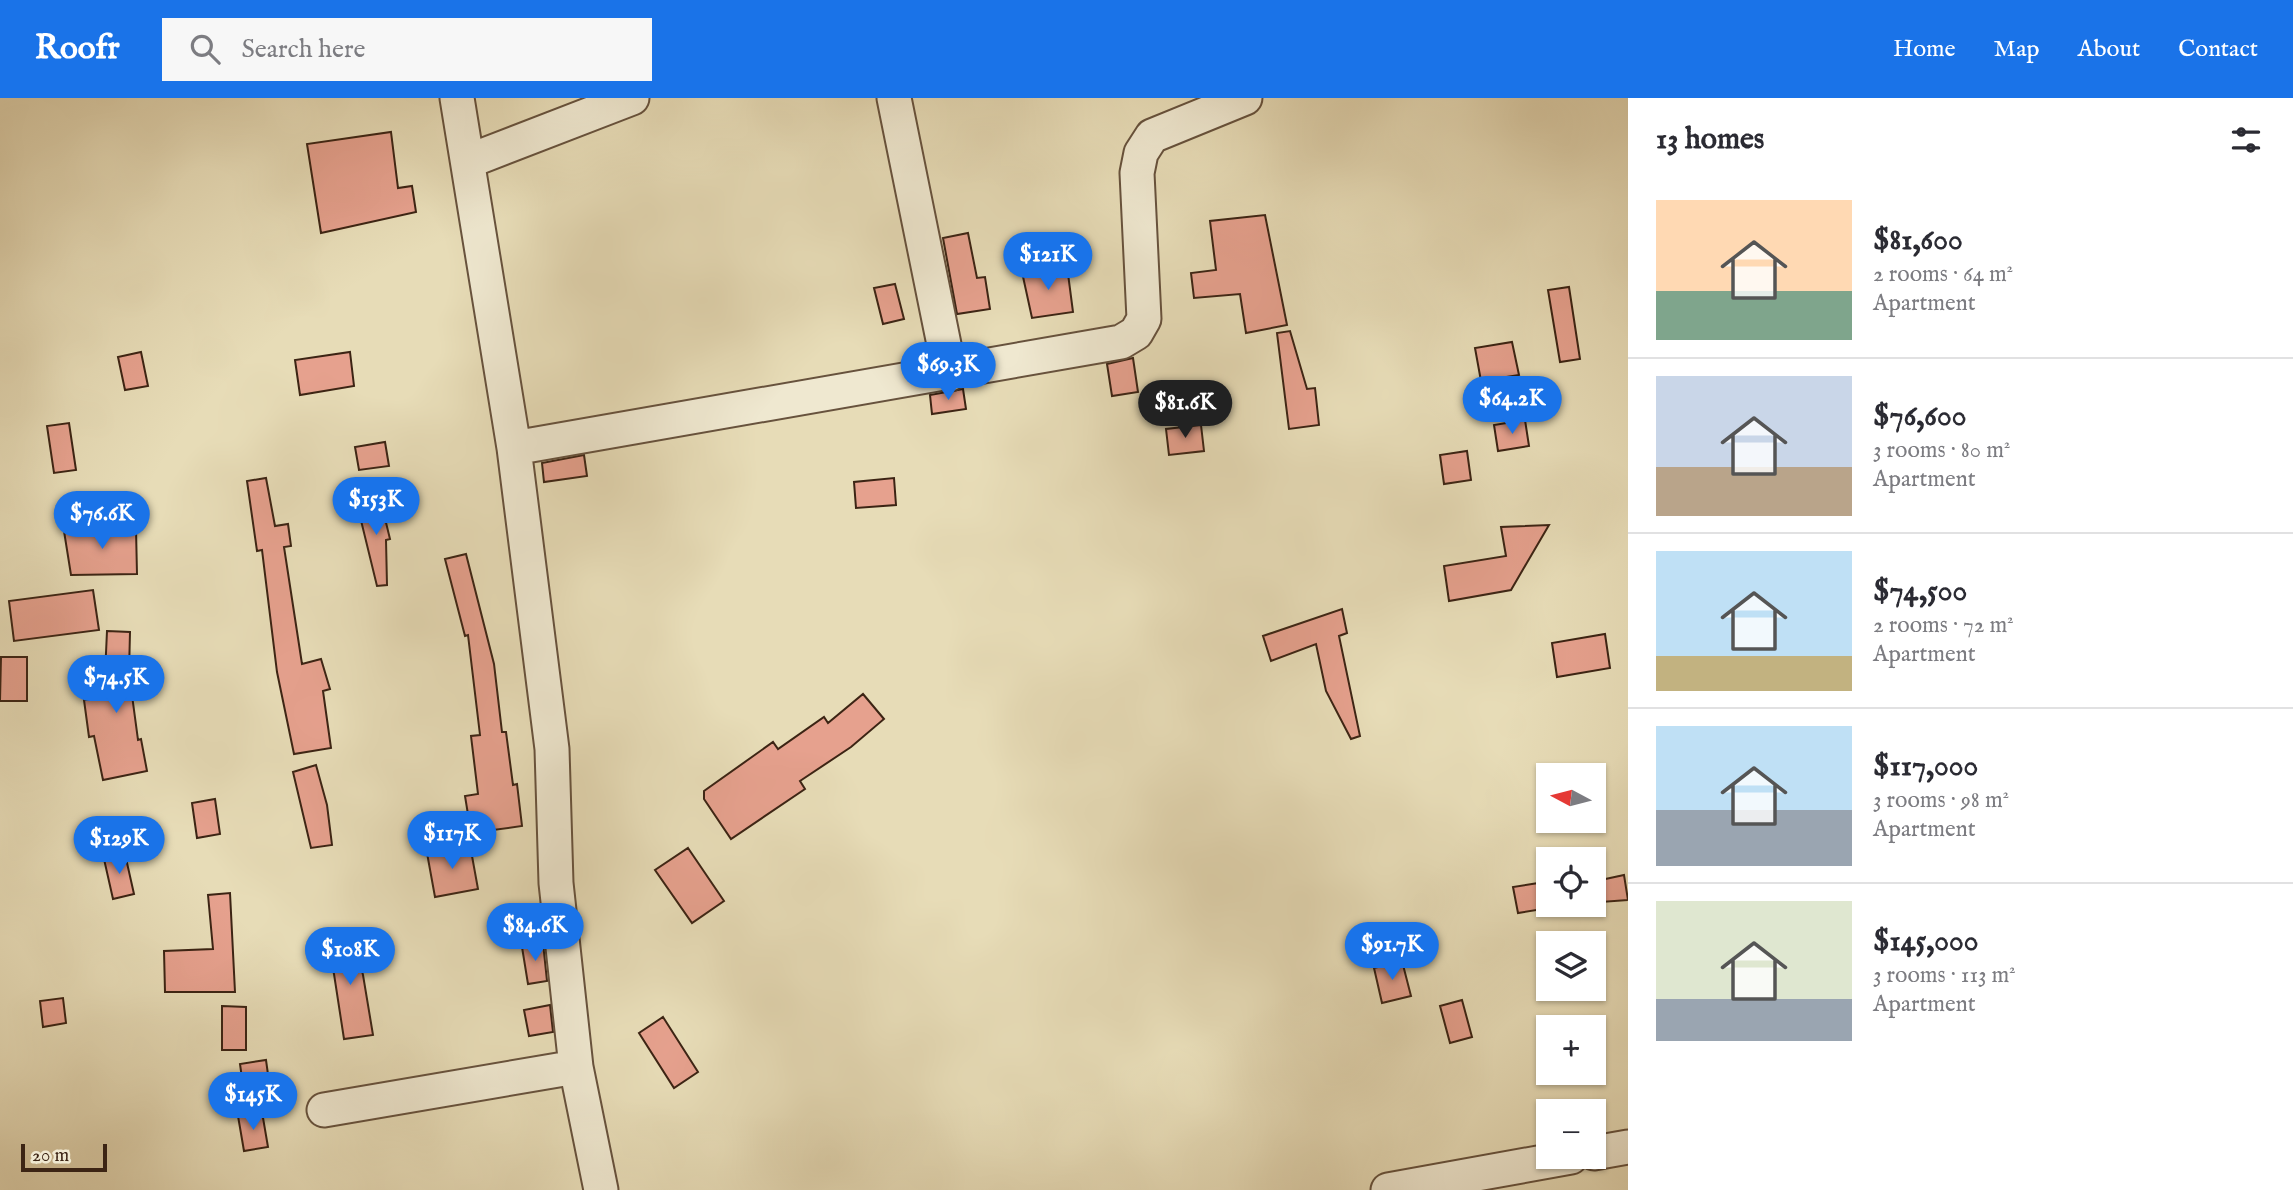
<!DOCTYPE html>
<meta charset="utf-8">
<style>
body{margin:0;font-family:"IM FELL English",serif;background:#f7f7f7;color:#2b2b33;height:100vh;display:flex;flex-direction:column;font-size:26px;white-space:nowrap}
*{box-sizing:border-box;margin:0}
p{font-size:23px;color:#7c7c81}
.icon{flex:none;width:38px;height:38px;fill:none;stroke:currentColor;stroke-width:2;stroke-linecap:round;stroke-linejoin:round}
.map{position:relative;flex:1;overflow:hidden}
.panel{display:flex;flex-direction:column;background:#fff;width:665px}
.panel>*{flex:none}
.needle{width:46px;rotate:277deg}
.controls{position:absolute;left:1536px;top:665px;display:grid;gap:14px}
.controls a{display:grid;place-items:center;width:70px;height:70px;border-radius:0px;background:#fff;box-shadow:0 2px 5px #0004;font-size:35px}
.scale{position:absolute;left:21px;bottom:18px;width:86px;box-sizing:border-box;padding-left:7px;border:4px solid #3c2414;border-top:0;font-size:19px;line-height:24px;white-space:nowrap;color:#3c2414;-webkit-text-stroke:5px #efe8d0;paint-order:stroke}
.price{position:absolute;translate:-50% -60px;padding:0 16px;border-radius:24px;background:#1a73e8;color:#fff;font-size:23px;line-height:46px;filter:drop-shadow(0 2px 4px #0008)}
.price::after{content:'';position:absolute;left:50%;top:42px;width:21px;height:16px;margin-left:-10px;background:inherit;clip-path:polygon(0 0,100% 0,50% 100%)}
.price.selected{background:#222;color:#fff}
ul{padding:0;list-style:none}
li{display:flex;align-items:center;gap:21px;height:175px;padding:0 28px}
li+li{border-top:2px solid #e1e1e2}
li span{display:grid;place-items:center;flex:none;width:196px;height:140px;border-radius:0px;color:#555}
li>.icon{margin-inline-start:auto}
span .icon{width:84px;height:84px;fill:#fffc;stroke-width:1}
li b{font-size:30px}
h2{display:flex;justify-content:space-between;align-items:center;height:84px;padding:0 28px;font-size:30px}
header{display:flex;align-items:center;gap:42px;box-sizing:border-box;height:98px;padding:0 35px;background:#1a73e8;color:#fff}
header strong{font-size:33px}
nav{display:flex;gap:38px;margin-inline-start:auto;font-size:24px}
.search{width:490px;height:63px;background:#f7f7f7;display:flex;align-items:center;gap:18px;box-sizing:border-box;padding:0 24px;border-radius:0px;color:#7c7c81;font-size:26px}
main{display:flex;flex:1;min-height:0}
.map>svg:first-child{display:block}
.building{fill:#e6a18e;stroke:#3c2414;stroke-width:2}
.lines{fill:none;stroke-linecap:round;stroke-linejoin:round}
.minor-casing{stroke:#67523d;stroke-width:37}
.minor{stroke:#efe8d0;stroke-width:33}
</style>
<header>
<strong>Roofr</strong>
<div class="search"><svg class="icon" aria-label="search" viewBox="0 0 24 24"><circle cx="10" cy="10" r="6"/><path d="M15 15l6 6"/></svg>Search here</div>
<nav><a>Home</a><a>Map</a><a>About</a><a>Contact</a></nav>
</header>
<main>
<div class="map">
<svg width="1628" height="1092" viewBox="0 0 1628 1092">
<rect width="100%" height="100%" fill="#e7dcb7"/>
<filter id="stains"><feTurbulence type="fractalNoise" baseFrequency=".00286" numOctaves="4"/><feColorMatrix values="0 0 0 0 .2 0 0 0 0 .09 0 0 0 0 .02 0 0 0 .5 -.17"/></filter>
<radialGradient id="worn" r=".72"><stop offset=".6" stop-color="#630" stop-opacity="0"/><stop offset="1" stop-color="#630" stop-opacity=".3"/></radialGradient>
<!-- building -->
<path class="building" d="M 391,34 L 398,90 L 412,88 L 416,114 L 321,135 L 307,46 Z
M 1265,117 L 1287,227 L 1246,235 L 1240,196 L 1194,200 L 1191,175 L 1216,172 L 1210,123 Z
M 968,135 L 977,180 L 985,179 L 990,211 L 957,216 L 943,140 Z
M 1067,168 L 1073,214 L 1032,220 L 1022,174 Z
M 895,186 L 904,221 L 883,226 L 874,190 Z
M 1569,189 L 1580,261 L 1560,264 L 1548,192 Z
M 1290,233 L 1307,291 L 1315,290 L 1319,327 L 1289,331 L 1277,235 Z
M 1512,244 L 1519,277 L 1481,283 L 1475,250 Z
M 141,254 L 148,288 L 125,292 L 118,259 Z
M 350,254 L 354,288 L 300,297 L 295,262 Z
M 1133,260 L 1138,294 L 1112,298 L 1107,266 Z
M 963,291 L 966,311 L 932,316 L 930,297 Z
M 1525,322 L 1529,348 L 1498,353 L 1494,327 Z
M 69,325 L 76,372 L 54,375 L 47,328 Z
M 1201,327 L 1204,353 L 1169,357 L 1166,331 Z
M 385,344 L 389,368 L 359,372 L 355,349 Z
M 1467,353 L 1471,382 L 1444,386 L 1440,357 Z
M 584,357 L 587,378 L 544,384 L 542,365 Z
M 266,380 L 275,428 L 288,426 L 291,448 L 284,449 L 302,566 L 321,561 L 330,591 L 323,593 L 331,650 L 294,656 L 277,574 L 262,452 L 257,453 L 247,383 Z
M 894,380 L 896,407 L 856,410 L 854,384 Z
M 380,400 L 390,441 L 386,442 L 387,487 L 377,488 L 357,406 Z
M 1549,427 L 1511,492 L 1449,503 L 1444,468 L 1506,458 L 1501,429 Z
M 86,430 L 136,431 L 137,476 L 71,477 L 64,433 Z
M 466,456 L 494,566 L 502,634 L 506,634 L 513,687 L 517,686 L 522,728 L 471,735 L 465,698 L 478,696 L 471,638 L 480,637 L 468,537 L 465,538 L 445,461 Z
M 93,492 L 99,532 L 14,543 L 9,503 Z
M 1342,511 L 1347,535 L 1339,538 L 1360,638 L 1351,641 L 1326,593 L 1316,546 L 1271,563 L 1263,538 Z
M 107,533 L 130,534 L 129,575 L 138,642 L 141,641 L 147,673 L 103,682 L 94,638 L 89,639 L 84,602 L 104,599 Z
M 1605,536 L 1610,570 L 1557,579 L 1552,545 Z
M 1,559 L 27,559 L 27,603 L 0,603 Z
M 863,596 L 884,621 L 851,649 L 800,683 L 805,691 L 731,741 L 704,701 L 704,693 L 773,644 L 778,651 L 824,619 L 828,625 Z
M 316,667 L 327,707 L 332,747 L 311,750 L 293,674 Z
M 215,701 L 220,736 L 197,740 L 192,705 Z
M 470,747 L 478,791 L 435,799 L 427,755 Z
M 688,750 L 724,803 L 692,825 L 655,772 Z
M 125,756 L 134,796 L 113,801 L 104,761 Z
M 1624,777 L 1628,802 L 1601,804 L 1596,783 Z
M 1545,784 L 1549,810 L 1518,815 L 1513,789 Z
M 230,795 L 235,894 L 165,894 L 164,853 L 213,851 L 208,797 Z
M 352,835 L 363,877 L 373,937 L 344,941 L 334,876 L 324,843 Z
M 543,845 L 547,883 L 528,886 L 522,849 Z
M 1402,863 L 1411,898 L 1382,905 L 1374,870 Z
M 63,900 L 66,925 L 43,929 L 40,903 Z
M 1462,902 L 1472,939 L 1450,945 L 1440,908 Z
M 550,907 L 553,934 L 529,938 L 524,912 Z
M 222,908 L 246,909 L 246,952 L 222,952 Z
M 663,919 L 698,974 L 674,990 L 639,935 Z
M 266,962 L 271,998 L 245,1002 L 240,966 Z
M 262,1014 L 268,1049 L 244,1053 L 238,1018 Z"/>
<g class="lines">
<!-- minor casing -->
<g class="minor-casing">
<path id="minor" d="M 457,0 L 514,350 L 552,651 L 556,785 L 576,969
M 894,0 L 950,276
M 469,63 L 632,0
M 514,350 L 1121,244 L 1136,235 L 1144,221 L 1137,75 L 1141,55 L 1152,38 L 1245,0
M 324,1012 L 576,969 L 601,1092
M 1594,1055 L 1628,1049
M 1388,1092 L 1571,1059"/>
</g>
<!-- minor -->
<use href="#minor" class="minor"/>
</g>
<rect width="100%" height="100%" filter="url(#stains)"/>
<rect width="100%" height="100%" fill="url(#worn)"/>
</svg>
<div class="controls">
<a><svg class="needle" viewBox="-14 -14 28 28"><path d="M0-13l5 13h-10z" fill="#e53935"/><path d="M0 13l5-13h-10z" fill="#7c7c81"/></svg></a>
<a><svg class="icon" aria-label="locate" viewBox="0 0 24 24"><circle cx="12" cy="12" r="6"/><path d="M12 2v4M12 18v4M2 12h4M18 12h4"/></svg></a>
<a><svg class="icon" aria-label="layers" viewBox="0 0 24 24"><path d="M12 4l9 5-9 5-9-5zM3 14l9 5 9-5"/></svg></a>
<a>+</a>
<a>−</a>
</div>
<div class="scale">20 m</div>
<b class="price" style="left:1048px;top:194px">$121K</b>
<b class="price" style="left:948px;top:304px">$69.3K</b>
<b class="price" style="left:1512px;top:338px">$64.2K</b>
<b class="price selected" style="left:1185px;top:342px">$81.6K</b>
<b class="price" style="left:376px;top:439px">$153K</b>
<b class="price" style="left:102px;top:453px">$76.6K</b>
<b class="price" style="left:116px;top:617px">$74.5K</b>
<b class="price" style="left:452px;top:773px">$117K</b>
<b class="price" style="left:119px;top:778px">$129K</b>
<b class="price" style="left:535px;top:865px">$84.6K</b>
<b class="price" style="left:1392px;top:884px">$91.7K</b>
<b class="price" style="left:350px;top:889px">$108K</b>
<b class="price" style="left:253px;top:1034px">$145K</b>
</div>
<section class="panel">
<h2>13 homes<svg class="icon" aria-label="filters" viewBox="0 0 24 24"><path d="M4 7h16M4 17h16"/><circle cx="9" cy="7" r="2"/><circle cx="15" cy="17" r="2"/></svg></h2>
<ul>
<li><span style="background:linear-gradient(#ffd9b3 65%,#7fa58c 0)"><svg class="icon" aria-label="home" viewBox="0 0 24 24"><path d="M3 11l9-7 9 7M6 9v11h12V9"/></svg></span><div><b>$81,600</b><p>2 rooms · 64 m²</p><p>Apartment</p></div></li>
<li><span style="background:linear-gradient(#c9d6e8 65%,#b9a48a 0)"><svg class="icon" aria-label="home" viewBox="0 0 24 24"><path d="M3 11l9-7 9 7M6 9v11h12V9"/></svg></span><div><b>$76,600</b><p>3 rooms · 80 m²</p><p>Apartment</p></div></li>
<li><span style="background:linear-gradient(#bfe0f5 75%,#c2b280 0)"><svg class="icon" aria-label="home" viewBox="0 0 24 24"><path d="M3 11l9-7 9 7M6 9v11h12V9"/></svg></span><div><b>$74,500</b><p>2 rooms · 72 m²</p><p>Apartment</p></div></li>
<li><span style="background:linear-gradient(#bfe0f5 60%,#9aa5b1 0)"><svg class="icon" aria-label="home" viewBox="0 0 24 24"><path d="M3 11l9-7 9 7M6 9v11h12V9"/></svg></span><div><b>$117,000</b><p>3 rooms · 98 m²</p><p>Apartment</p></div></li>
<li><span style="background:linear-gradient(#dfe7d0 70%,#9aa5b1 0)"><svg class="icon" aria-label="home" viewBox="0 0 24 24"><path d="M3 11l9-7 9 7M6 9v11h12V9"/></svg></span><div><b>$145,000</b><p>3 rooms · 113 m²</p><p>Apartment</p></div></li>
</ul>
</section>
</main>
